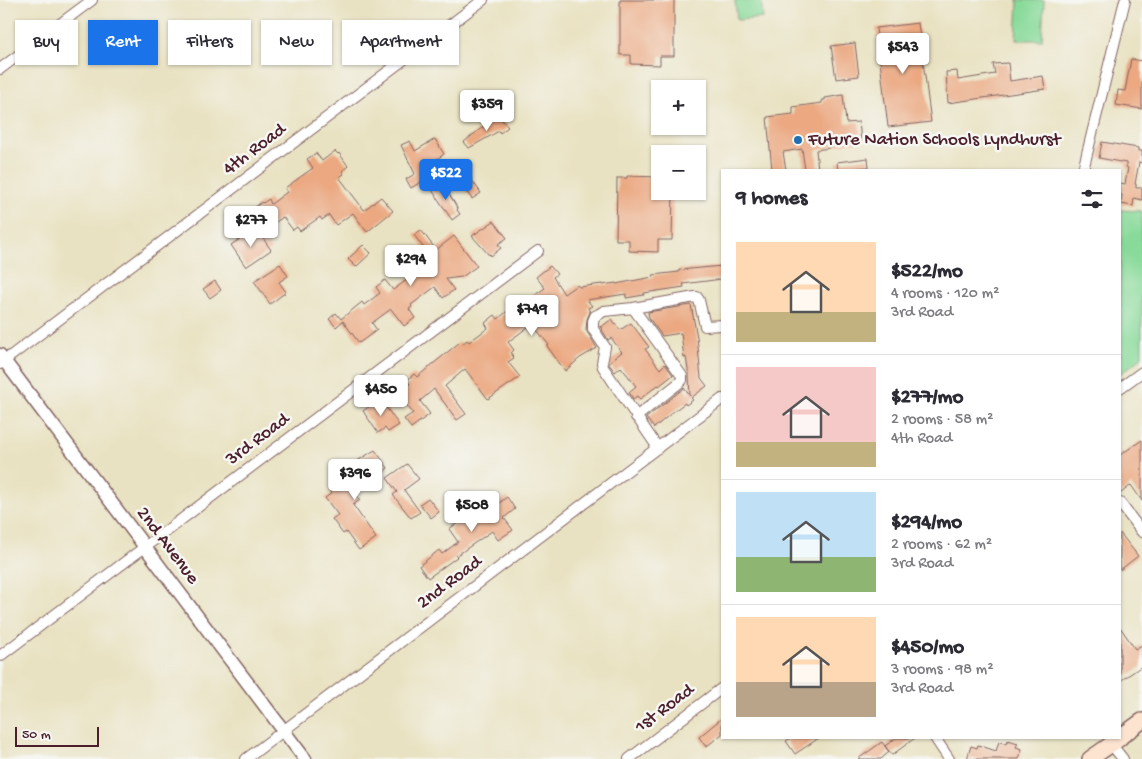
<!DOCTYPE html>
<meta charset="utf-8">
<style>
body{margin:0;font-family:"Gochi Hand",sans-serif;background:#f7f7f7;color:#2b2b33;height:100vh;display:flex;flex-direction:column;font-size:19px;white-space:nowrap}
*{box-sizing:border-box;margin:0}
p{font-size:16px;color:#7c7c81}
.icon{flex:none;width:28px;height:28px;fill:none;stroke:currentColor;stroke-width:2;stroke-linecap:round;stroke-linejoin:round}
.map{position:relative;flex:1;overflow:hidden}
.drawer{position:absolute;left:721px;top:169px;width:400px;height:570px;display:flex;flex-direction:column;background:#fff;border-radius:0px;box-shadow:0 1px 4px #0004}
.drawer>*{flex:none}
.top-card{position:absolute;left:15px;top:20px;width:475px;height:45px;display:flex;gap:10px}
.fabs{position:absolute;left:651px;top:80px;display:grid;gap:10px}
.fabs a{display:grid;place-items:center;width:55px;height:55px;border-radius:0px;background:#fff;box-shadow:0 1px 4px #0004;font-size:25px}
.scale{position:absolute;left:15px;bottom:12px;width:84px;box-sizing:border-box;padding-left:5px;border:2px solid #4a1f2b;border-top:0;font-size:14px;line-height:18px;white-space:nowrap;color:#4a1f2b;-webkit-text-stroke:4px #f6f6f2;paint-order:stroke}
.price{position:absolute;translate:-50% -42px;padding:0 11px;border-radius:5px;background:#fff;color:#222;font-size:16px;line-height:32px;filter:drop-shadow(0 1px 2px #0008)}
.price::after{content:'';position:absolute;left:50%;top:30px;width:15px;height:11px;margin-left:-8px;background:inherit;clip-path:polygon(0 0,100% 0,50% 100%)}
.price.current{background:#1a73e8;color:#fff}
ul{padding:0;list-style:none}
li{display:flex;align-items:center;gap:15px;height:125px;padding:0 15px}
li+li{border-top:1px solid #e1e1e2}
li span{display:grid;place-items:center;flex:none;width:140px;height:100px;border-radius:0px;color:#555}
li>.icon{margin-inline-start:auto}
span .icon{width:60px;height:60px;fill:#fffc;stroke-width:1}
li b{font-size:21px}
h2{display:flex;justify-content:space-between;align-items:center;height:60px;padding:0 15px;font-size:21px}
.tag{padding:0 18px;border-radius:0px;background:#fff;box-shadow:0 1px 4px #0004;font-size:18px;line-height:45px}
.tag.current{background:#1a73e8;color:#fff}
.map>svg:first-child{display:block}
.green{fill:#88da9a;stroke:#697c62}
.building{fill:#eba881}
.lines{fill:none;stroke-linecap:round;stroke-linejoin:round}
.minor-casing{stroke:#826360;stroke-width:12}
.tertiary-casing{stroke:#826360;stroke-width:15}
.secondary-casing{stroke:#826360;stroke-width:18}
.minor{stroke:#fff;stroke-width:10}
.tertiary{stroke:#fff;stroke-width:12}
.secondary{stroke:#fde4d1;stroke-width:15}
.poi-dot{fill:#1f6fb2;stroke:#f6f6f2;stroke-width:2}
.labels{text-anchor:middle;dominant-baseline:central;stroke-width:5;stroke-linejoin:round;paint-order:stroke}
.poi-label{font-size:19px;fill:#4a1f2b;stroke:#f6f6f2;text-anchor:start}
.street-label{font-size:19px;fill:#4a1f2b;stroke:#f6f6f2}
</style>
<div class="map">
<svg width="1142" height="759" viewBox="0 0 1142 759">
<rect width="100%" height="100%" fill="#f6f6f2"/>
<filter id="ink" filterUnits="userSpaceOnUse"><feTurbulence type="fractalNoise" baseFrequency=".02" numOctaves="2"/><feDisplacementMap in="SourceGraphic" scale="10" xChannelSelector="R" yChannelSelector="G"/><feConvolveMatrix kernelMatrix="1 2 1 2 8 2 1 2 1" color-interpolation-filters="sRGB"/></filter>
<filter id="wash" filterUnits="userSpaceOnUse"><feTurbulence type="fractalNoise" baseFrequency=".0096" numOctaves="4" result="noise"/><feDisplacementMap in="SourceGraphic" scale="20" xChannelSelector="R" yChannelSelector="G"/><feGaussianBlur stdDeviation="1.12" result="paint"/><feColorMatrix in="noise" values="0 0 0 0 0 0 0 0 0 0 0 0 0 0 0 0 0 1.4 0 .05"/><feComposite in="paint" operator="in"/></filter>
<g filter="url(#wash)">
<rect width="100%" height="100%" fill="#e9e2c2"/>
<!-- green -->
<path class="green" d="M 735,0 L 761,0 L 763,18 L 737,20 Z
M 1018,0 L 1044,0 L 1042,40 L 1016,40 Z
M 1120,210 L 1142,211 L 1142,357 L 1120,374 Z"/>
<g id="blocks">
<!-- building -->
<path class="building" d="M 620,0 L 674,0 L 674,56 L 660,56 L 660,65 L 631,64 L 631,55 L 620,55 Z
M 918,23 L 931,122 L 888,127 L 876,28 Z
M 855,43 L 859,76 L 836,79 L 831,46 Z
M 1131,59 L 1142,61 L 1142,109 L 1116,105 L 1118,90 L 1125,91 Z
M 1008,63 L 1010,81 L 1043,76 L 1045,89 L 948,103 L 946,72 L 957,71 L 958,80 L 995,74 L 993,64 Z
M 843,95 L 846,123 L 859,122 L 861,141 L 829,146 L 829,148 L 816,150 L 818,170 L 805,170 L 802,149 L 783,152 L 786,170 L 772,170 L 767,117 L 793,114 L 793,107 L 822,103 L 822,100 L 825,100 L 825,98 Z
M 498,115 L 508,127 L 500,133 L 499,131 L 469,148 L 464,142 Z
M 435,139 L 444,154 L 430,164 L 433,169 L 423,175 L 426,179 L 411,188 L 406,179 L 415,174 L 401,145 L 410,141 L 415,151 Z
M 1102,142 L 1138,148 L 1138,151 L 1142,151 L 1142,163 L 1139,162 L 1135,184 L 1136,184 L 1136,188 L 1142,188 L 1142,200 L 1134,198 L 1133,206 L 1121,204 L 1122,195 L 1120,194 L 1120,183 L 1125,184 L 1128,168 L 1126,167 L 1126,163 L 1099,158 Z
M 335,151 L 338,154 L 339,153 L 348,166 L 342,171 L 344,174 L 339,177 L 364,210 L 381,197 L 393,211 L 367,232 L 353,213 L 336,225 L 329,215 L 322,220 L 320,217 L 300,231 L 297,227 L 293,230 L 283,217 L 269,227 L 255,207 L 262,202 L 263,203 L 269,199 L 271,204 L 287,192 L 285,188 L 313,168 L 307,159 L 316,153 L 322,161 Z
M 868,158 L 869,167 L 838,170 L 837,162 Z
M 464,169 L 481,193 L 472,199 L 455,176 Z
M 627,176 L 660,177 L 660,191 L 673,191 L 672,240 L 658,240 L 658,252 L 629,251 L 629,240 L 616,240 L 617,178 L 627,178 Z
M 443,184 L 458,209 L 457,210 L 460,214 L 452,220 L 432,190 Z
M 494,221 L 507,238 L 498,244 L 501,248 L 491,256 L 490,254 L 489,255 L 472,236 Z
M 256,228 L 271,250 L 246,267 L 231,245 Z
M 421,230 L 436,250 L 454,236 L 477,266 L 462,277 L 446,279 L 454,290 L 443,298 L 435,287 L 411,305 L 412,307 L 409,309 L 415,318 L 404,326 L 391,309 L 372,323 L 377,330 L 359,343 L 343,321 L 336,327 L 329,319 L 336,313 L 341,319 L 362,302 L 364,305 L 380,293 L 376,287 L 385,280 L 393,290 L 415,274 L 411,267 L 429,255 L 414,235 Z
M 363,245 L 371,253 L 356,267 L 348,259 Z
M 280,264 L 288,276 L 279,282 L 286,292 L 270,304 L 254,281 Z
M 550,266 L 557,274 L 553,277 L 564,294 L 577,285 L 579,287 L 602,284 L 602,285 L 616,283 L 616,284 L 653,277 L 653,275 L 679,272 L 679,270 L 722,266 L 722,279 L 683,284 L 684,287 L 644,293 L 644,295 L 626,298 L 626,294 L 587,300 L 592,306 L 588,308 L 590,312 L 587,319 L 586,330 L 597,348 L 580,358 L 565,371 L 547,346 L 549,345 L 532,324 L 508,342 L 514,350 L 511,353 L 514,358 L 508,362 L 520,377 L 488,399 L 465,369 L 445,386 L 466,414 L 457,420 L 434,389 L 420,401 L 430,414 L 411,428 L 404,419 L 413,413 L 399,396 L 409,388 L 407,386 L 410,384 L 407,380 L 414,374 L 417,377 L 460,342 L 462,344 L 467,340 L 469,342 L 488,328 L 485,323 L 495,315 L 498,319 L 512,307 L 517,314 L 535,300 L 532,297 L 545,288 L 536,277 Z
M 215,281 L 221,290 L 210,298 L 203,289 Z
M 691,305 L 697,337 L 701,378 L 707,386 L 691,398 L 693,400 L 686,405 L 685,403 L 674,411 L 654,428 L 646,418 L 684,388 L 690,396 L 689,376 L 686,357 L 684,358 L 681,333 L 662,336 L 649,318 L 648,312 Z
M 612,319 L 620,330 L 631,323 L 649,347 L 645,349 L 660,369 L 665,364 L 673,375 L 659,386 L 658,385 L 640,399 L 637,396 L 633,399 L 629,392 L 636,386 L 621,367 L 615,372 L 609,364 L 609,362 L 622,352 L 611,338 L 608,340 L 600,326 L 601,327 Z
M 380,399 L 399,425 L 388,432 L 385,428 L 378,433 L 363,411 Z
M 1142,440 L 1142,501 L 1131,485 L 1120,494 L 1120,455 Z
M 375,450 L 388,468 L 372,481 L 369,478 L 352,490 L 360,500 L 353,505 L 376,538 L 359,550 L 346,532 L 343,534 L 332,519 L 338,515 L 325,498 L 332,493 L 329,489 L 338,483 L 340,485 L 362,469 L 357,461 Z
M 407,464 L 419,479 L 404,490 L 420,512 L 411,518 L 393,495 L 397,492 L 387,478 Z
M 507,497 L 515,509 L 504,518 L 513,530 L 498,540 L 492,531 L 456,556 L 457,557 L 428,578 L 419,566 L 439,550 L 442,554 L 458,542 L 449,529 L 480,508 L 479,506 L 488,499 L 494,507 Z
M 428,498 L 439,512 L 431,518 L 420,504 Z
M 1120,533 L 1138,556 L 1120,570 Z
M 1120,627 L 1135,649 L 1142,645 L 1142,666 L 1120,681 Z
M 722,718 L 722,734 L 706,747 L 699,737 Z
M 791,738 L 819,738 L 795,754 L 786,741 Z
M 896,738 L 915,738 L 892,755 L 885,746 Z
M 1008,740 L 1018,743 L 1016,747 L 1022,749 L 1019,759 L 967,759 L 971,746 L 977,748 L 978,745 L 996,751 L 999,741 L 1006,744 Z
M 882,742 L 889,752 L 881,759 L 858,759 Z"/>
</g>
</g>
<g filter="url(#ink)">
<use href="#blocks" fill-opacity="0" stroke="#826360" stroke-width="1"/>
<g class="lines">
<!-- minor casing -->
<g class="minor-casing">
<path id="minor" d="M 0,69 L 92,0
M 1083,170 L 1125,0
M 633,308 L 682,376 L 682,380 L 679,383 L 636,417
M 0,364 L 483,0
M 1120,388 L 1142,372
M 658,448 L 603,367 L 602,363 L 605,347 L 593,329 L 593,321 L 595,316 L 599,314 L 604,311 L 633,308 L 695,297 L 697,297 L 699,300 L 705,326 L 722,325
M 1120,503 L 1142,532
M 0,656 L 538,251
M 935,738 L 949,759
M 1111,744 L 1123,759
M 246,759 L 722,399
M 629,759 L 722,688"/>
</g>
<!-- tertiary casing -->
<g class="tertiary-casing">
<path id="tertiary" d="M 0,355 L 305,759"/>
</g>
<!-- secondary casing -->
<g class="secondary-casing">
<path id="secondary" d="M 1120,737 L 1142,721
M 1090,759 L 1120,738"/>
</g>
<!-- minor -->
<use href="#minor" class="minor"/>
<!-- tertiary -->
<use href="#tertiary" class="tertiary"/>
<!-- secondary -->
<use href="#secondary" class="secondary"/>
</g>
</g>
<!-- markers -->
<circle class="poi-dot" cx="798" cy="140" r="5"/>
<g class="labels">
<!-- poi labels -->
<g class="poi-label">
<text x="808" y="140">Future Nation Schools Lyndhurst</text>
</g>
<!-- street labels -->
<g class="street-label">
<text transform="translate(255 150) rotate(-37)">4th Road</text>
<text transform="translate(258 440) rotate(-37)">3rd Road</text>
<text transform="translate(167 546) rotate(53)">2nd Avenue</text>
<text transform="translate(450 583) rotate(-37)">2nd Road</text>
<text transform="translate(665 709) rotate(-37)">1st Road</text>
</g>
</g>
</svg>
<div class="fabs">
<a>+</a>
<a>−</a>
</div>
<div class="scale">50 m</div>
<b class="price" style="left:903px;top:75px">$543</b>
<b class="price" style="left:487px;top:132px">$359</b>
<b class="price current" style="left:446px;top:201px">$522</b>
<b class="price" style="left:251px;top:248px">$277</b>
<b class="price" style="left:411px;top:287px">$294</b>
<b class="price" style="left:532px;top:337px">$749</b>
<b class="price" style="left:381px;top:417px">$450</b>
<b class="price" style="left:355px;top:501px">$396</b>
<b class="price" style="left:472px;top:533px">$508</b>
<div class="top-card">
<a class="tag">Buy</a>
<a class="tag current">Rent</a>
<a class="tag">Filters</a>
<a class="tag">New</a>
<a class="tag">Apartment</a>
</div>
<section class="drawer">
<h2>9 homes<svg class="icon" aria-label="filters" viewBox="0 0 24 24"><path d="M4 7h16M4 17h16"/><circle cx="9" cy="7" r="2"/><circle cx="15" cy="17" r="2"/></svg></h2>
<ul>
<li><span style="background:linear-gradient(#ffd9b3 70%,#c2b280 0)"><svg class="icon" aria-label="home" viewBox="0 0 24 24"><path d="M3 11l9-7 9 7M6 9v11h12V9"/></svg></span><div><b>$522/mo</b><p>4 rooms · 120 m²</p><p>3rd Road</p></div></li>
<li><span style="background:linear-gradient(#f6c9c9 75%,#c2b280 0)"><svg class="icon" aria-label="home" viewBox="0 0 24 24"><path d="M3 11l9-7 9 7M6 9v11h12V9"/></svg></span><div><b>$277/mo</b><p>2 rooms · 58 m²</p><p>4th Road</p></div></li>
<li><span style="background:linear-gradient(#bfe0f5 65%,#8fb573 0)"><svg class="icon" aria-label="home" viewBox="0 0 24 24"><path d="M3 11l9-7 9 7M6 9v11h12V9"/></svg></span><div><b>$294/mo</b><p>2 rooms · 62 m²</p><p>3rd Road</p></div></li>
<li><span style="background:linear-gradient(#ffd9b3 65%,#b9a48a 0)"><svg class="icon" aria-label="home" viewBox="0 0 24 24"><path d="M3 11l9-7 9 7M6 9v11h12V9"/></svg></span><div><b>$450/mo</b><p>3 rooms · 98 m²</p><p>3rd Road</p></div></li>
</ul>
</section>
</div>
